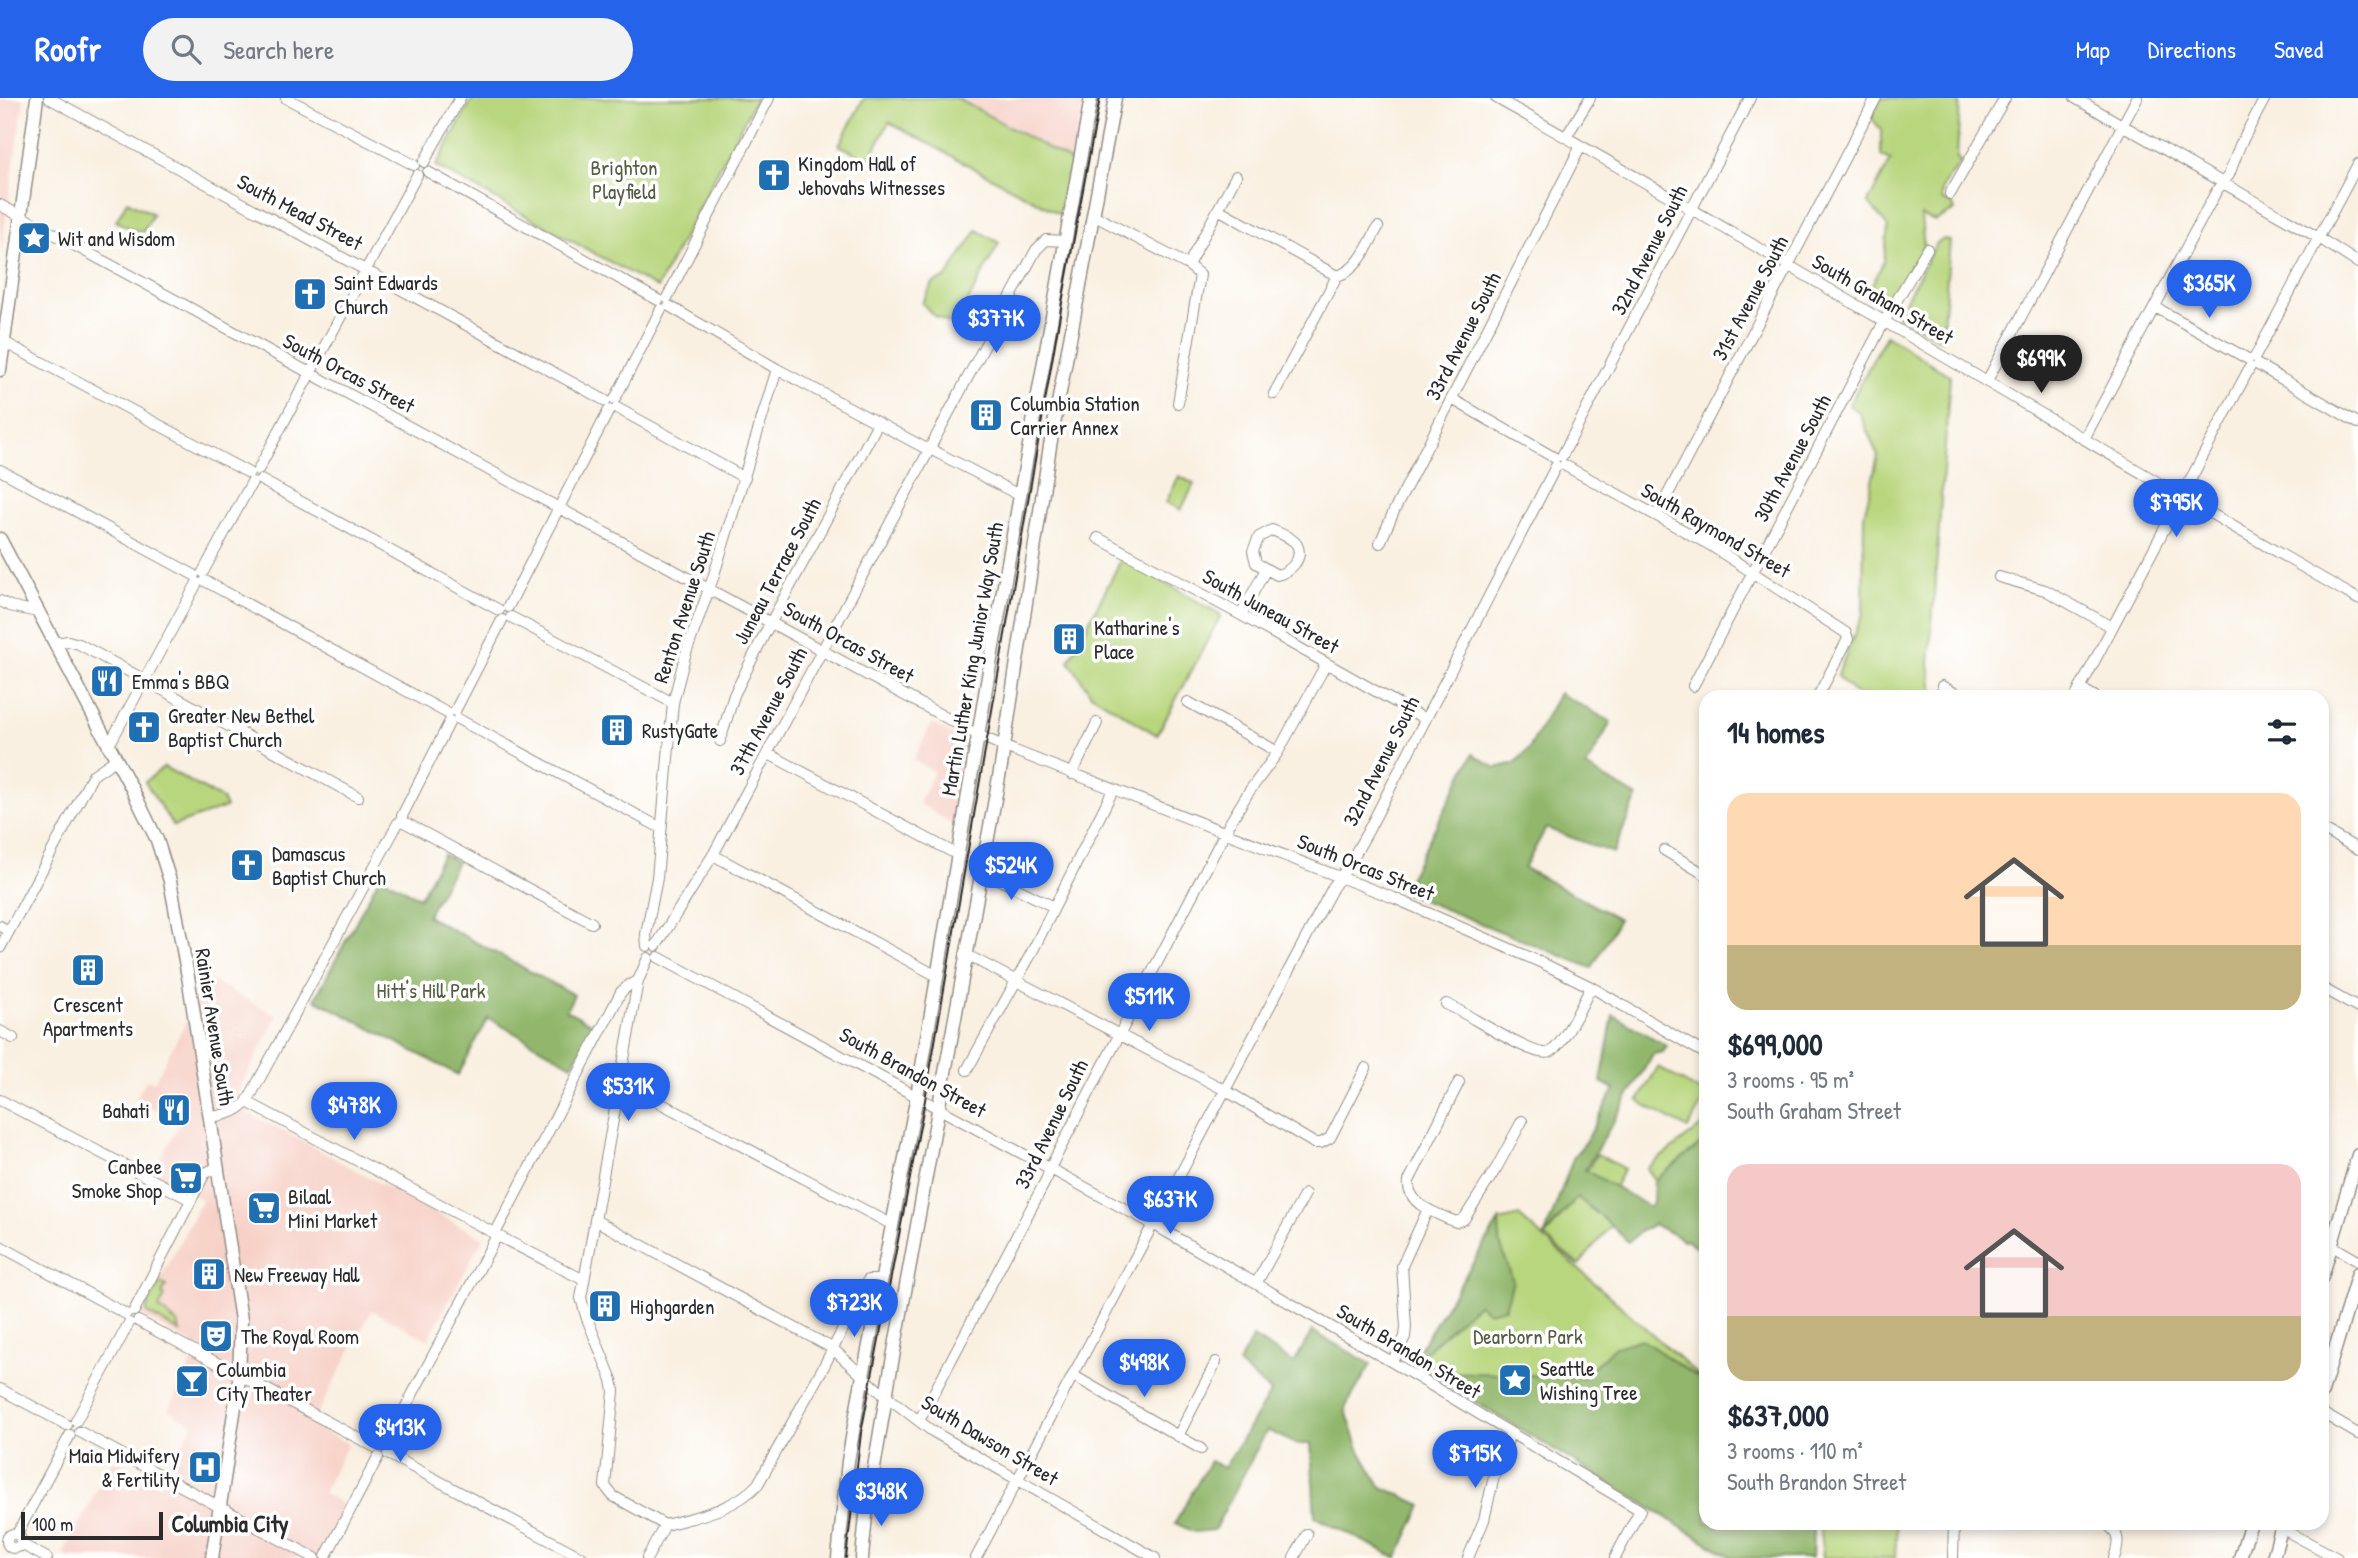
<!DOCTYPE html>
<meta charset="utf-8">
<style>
body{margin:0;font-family:"Patrick Hand",sans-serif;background:#f2f2f3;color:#1f2937;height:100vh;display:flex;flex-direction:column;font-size:26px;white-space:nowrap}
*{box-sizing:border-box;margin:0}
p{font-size:23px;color:#747a83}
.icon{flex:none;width:38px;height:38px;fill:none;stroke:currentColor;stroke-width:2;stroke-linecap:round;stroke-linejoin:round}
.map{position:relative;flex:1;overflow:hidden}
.drawer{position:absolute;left:1699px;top:592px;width:630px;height:840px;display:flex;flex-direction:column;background:#fff;border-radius:21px;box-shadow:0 4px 10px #0003}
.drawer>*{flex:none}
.scale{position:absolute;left:21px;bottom:18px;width:142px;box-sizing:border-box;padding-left:7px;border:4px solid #2b2b2b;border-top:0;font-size:19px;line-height:24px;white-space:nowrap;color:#2b2b2b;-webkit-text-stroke:5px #fff;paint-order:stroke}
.price{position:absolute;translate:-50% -60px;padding:0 16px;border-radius:24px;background:#2563eb;color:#fff;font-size:23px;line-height:46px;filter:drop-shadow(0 2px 4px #0008)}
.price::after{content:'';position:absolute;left:50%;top:42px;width:21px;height:16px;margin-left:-10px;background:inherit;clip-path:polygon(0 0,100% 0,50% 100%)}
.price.selected{background:#222;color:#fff}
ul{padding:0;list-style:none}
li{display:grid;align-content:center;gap:14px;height:371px;padding:0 28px}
li span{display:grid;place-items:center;height:217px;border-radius:21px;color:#555}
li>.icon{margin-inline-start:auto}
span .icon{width:126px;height:126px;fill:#fffc;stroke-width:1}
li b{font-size:30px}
h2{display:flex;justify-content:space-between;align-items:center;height:84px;padding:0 28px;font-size:30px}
header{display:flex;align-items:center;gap:42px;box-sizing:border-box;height:98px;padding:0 35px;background:#2563eb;color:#fff}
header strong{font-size:33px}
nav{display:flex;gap:38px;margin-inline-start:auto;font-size:24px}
.search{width:490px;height:63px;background:#f2f2f3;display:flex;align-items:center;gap:18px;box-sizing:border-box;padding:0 24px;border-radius:38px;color:#747a83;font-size:26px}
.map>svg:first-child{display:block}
.built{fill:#f7d1c7}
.green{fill:#b8d67d;stroke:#728054;stroke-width:2}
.forest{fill:#92b76c;stroke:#5e714c;stroke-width:2}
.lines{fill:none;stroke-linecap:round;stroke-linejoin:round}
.minor-casing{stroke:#928e86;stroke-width:12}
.major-casing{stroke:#928e86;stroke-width:15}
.minor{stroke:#fff;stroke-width:10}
.major{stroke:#fff;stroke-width:12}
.tram{stroke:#2b2b2b;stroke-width:2}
.labels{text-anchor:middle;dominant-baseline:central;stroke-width:7;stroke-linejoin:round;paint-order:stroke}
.poi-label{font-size:21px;fill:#2b2b2b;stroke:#fff;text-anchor:start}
.park-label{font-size:21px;fill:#555e44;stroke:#fff}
.street-label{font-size:21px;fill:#2b2b2b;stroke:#fff}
.neighbourhood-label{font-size:23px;font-weight:bold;fill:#2b2b2b;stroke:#fff}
</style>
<header>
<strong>Roofr</strong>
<div class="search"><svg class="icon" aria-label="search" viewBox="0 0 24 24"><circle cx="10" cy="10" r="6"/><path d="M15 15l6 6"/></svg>Search here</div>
<nav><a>Map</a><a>Directions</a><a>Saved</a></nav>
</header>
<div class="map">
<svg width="2358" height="1460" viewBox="0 0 2358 1460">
<rect width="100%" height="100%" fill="#fff"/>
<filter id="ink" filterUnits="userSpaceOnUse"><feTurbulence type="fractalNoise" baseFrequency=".0143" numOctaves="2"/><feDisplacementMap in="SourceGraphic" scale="14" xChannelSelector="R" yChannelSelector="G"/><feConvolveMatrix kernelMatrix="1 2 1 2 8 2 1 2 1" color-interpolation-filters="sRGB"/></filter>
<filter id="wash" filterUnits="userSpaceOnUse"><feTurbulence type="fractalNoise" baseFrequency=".00686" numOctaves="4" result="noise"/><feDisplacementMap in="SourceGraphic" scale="28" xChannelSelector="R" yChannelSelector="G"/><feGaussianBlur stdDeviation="1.57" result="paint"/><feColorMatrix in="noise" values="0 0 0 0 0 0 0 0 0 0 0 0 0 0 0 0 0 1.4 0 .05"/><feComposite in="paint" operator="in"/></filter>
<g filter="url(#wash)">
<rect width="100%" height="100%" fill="#f9f0e1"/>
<!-- built -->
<path class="built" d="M 0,0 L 24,0 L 0,158 Z
M 961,0 L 1084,0 L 1074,63 Z
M 932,625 L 961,642 L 964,647 L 953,727 L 919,705 L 934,674 L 913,662 Z
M 209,881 L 277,918 L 232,1006 L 483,1140 L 428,1242 L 372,1212 L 312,1326 L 348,1346 L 323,1395 L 344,1407 L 316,1460 L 70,1460 L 63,1456 L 113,1362 L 161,1387 L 193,1326 L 168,1312 L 200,1250 L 141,1218 L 202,1102 L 152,1076 L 180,1025 L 136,1001 L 147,981 L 154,984 Z"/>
<!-- green -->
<path class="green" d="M 473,0 L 756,0 L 657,190 L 436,68 Z
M 864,0 L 957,0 L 1071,63 L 1061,117 L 889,24 L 869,62 L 839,47 Z
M 1881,0 L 1960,0 L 1957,60 L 1961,64 C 1954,78 1937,85 1943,103 L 1952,106 L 1955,112 L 1935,123 L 1921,118 L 1924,150 L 1886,210 L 1866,198 L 1884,163 L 1888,129 L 1868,104 L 1891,62 L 1881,58 L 1881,32 L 1871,19 Z
M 127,103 L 153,116 L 144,133 L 137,134 L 116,123 Z
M 977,132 L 999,145 L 955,228 L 933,217 L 922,205 L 933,185 L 946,180 Z
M 1944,141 L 1950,143 L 1942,242 L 1897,218 L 1936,146 Z
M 1886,237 L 1950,278 L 1929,567 L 1934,598 L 1858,598 L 1837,578 L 1863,516 L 1864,417 L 1878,358 L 1859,314 L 1849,307 Z
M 1179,378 L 1194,386 L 1181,412 L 1166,404 Z
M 1122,460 L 1221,517 L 1157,637 L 1091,596 L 1069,563 Z
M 164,669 L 222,701 L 226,709 L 173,728 L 145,684 Z
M 1658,969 L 1706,997 L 1688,1031 L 1638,1003 Z
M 1703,1027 L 1706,1029 L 1706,1042 L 1655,1082 L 1647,1070 Z
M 1597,1056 L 1624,1071 L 1614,1089 L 1587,1073 Z
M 1577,1099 L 1611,1127 L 1579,1167 L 1544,1139 Z
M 1519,1118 L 1706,1284 L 1706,1424 L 1813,1425 L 1812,1460 L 1733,1460 L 1411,1265 L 1499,1123 Z
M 160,1185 L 166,1188 L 162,1196 L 165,1198 L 159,1210 L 178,1226 L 180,1234 L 147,1215 L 147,1209 Z
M 1819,1425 L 1897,1425 L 1895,1460 L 1823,1460 Z"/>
<!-- forest -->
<path class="forest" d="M 1559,595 L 1611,624 L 1586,669 L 1637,699 L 1613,755 L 1546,730 L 1524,770 L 1619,821 L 1592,870 L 1402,794 L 1473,656 L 1496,670 L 1515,665 L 1529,651 Z
M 443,756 L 457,764 L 427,818 L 574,897 L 566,912 L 594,927 L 572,967 L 488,920 L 458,977 L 315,901 L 380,778 L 420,800 Z
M 1613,917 L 1667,948 L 1663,954 L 1653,956 L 1585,1072 L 1650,1109 L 1653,1104 L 1654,1083 L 1706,1042 L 1706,1158 L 1687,1142 L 1683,1142 L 1654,1126 L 1641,1133 L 1628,1144 L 1611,1127 L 1577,1099 L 1544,1139 L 1574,1058 L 1586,1044 L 1614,991 L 1601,984 Z
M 1499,1123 L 1500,1145 L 1513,1183 L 1505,1210 L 1489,1214 L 1478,1206 L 1412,1265 L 1444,1274 L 1584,1279 L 1613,1250 L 1641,1241 L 1706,1285 L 1706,1424 L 1813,1425 L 1812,1460 L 1733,1460 L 1411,1265 Z
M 1312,1233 L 1371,1266 L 1345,1310 L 1359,1351 L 1380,1388 L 1422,1407 L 1397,1460 L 1315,1419 L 1311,1346 L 1296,1346 L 1267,1332 L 1214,1432 L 1194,1434 L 1175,1425 L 1210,1363 L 1224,1370 L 1271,1294 L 1238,1266 L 1253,1239 L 1294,1265 Z"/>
</g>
<g filter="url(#ink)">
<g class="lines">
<!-- minor casing -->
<g class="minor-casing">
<path id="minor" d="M 49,0 L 606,303
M 286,0 L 414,67
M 1496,0 C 1786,162 2070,335 2358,501
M 2075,0 L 2319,140 L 2358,165
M 1566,39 L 1590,0
M 424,64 L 460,0
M 428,74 L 658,202
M 1950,96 L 2005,0
M 0,107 L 978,637 L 1015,653 L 1394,800 L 1540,864 L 1591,889 L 1706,956
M 1218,111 L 1337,178
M 1093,117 L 1188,167 L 1200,177 L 1178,305
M 1188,167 L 1236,78
M 667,200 L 769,0
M 669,208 L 777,271 L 925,350
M 2155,209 L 2248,261
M 0,242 L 249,375
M 2255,259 L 2358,66
M 2258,267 L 2358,325
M 1987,283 L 2137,0
M 1274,296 L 1337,178 C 1359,172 1368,147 1378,129
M 615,301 L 661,211
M 1452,301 L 1555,360
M 617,310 L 745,380
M 2084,341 L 2217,92 L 2229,77 L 2240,47 L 2265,0
M 931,348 L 1036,152 L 1046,142 L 1066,143
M 934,353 L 1019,397
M 1562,358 L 1750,0
M 1564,367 L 1710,447 L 1846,535 L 1848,541 L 1818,598
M 0,372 L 194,477
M 258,372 L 417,77
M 261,382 L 499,512
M 1657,417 L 1876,0
M 1272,432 C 1279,435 1293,440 1297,447 C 1304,462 1289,474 1277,477 L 1256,465 L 1253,453 L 1259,439 Z
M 1098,440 L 1241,517 L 1425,621
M 1380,445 L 1394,413 L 1581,48
M 203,474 L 252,384
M 1999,479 L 2045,492 L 2112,529
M 205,483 L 447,615
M 0,503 L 10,508 L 37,514
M 508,509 L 609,312
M 1241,517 L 1266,471
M 511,519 L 673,605
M 54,545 L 68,543 L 79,546 L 358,699
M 1693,588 L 1884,224 L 1927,151
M 1942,588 L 1960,598
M 2080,590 L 2094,598
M 2076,598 L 2250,269
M 1188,604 L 1278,654
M 455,613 L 502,522
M 458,621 L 661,730
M 720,643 L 734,597 L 763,539 L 878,325
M 108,649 L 197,485
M 767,655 L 958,757
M 1072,676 L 1097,625
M 402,718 L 450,623
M 404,724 L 592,825
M 2322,731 L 2358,751
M 1664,752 L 1706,777
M 713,757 L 937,878
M 980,772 L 1054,809
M 0,828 L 9,833
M 647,848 L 646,836 L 657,780 L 673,605 L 685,558 L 713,480 L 777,271
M 656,848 L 713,757 L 927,356
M 0,850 L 93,677 L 115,662
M 965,856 L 1225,992 L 1314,1045 L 1321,1045 L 1330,1040 L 1366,970
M 658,859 L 1149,1124
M 648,860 L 638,883 L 581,1200 L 586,1218 L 612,1282 L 614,1293 L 605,1388 L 613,1398 L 665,1427
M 2322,890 L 2358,910
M 1446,906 C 1466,914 1535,962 1550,954 C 1564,947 1583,904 1591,889
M 0,933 L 13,940
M 967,972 L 1031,856 L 1113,692
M 620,984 L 893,1127
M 1459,984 L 1409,1083 C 1406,1107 1438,1116 1456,1124 L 1464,1121 L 1497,1069 L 1522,1023
M 0,1002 L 191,1102
M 247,1004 L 398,725
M 210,1019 C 226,1017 235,1015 247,1004 L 492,1134
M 595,1122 L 832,1250 L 877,1291 L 932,1333 L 1155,1460
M 1156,1122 L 1333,789 L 1347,770 L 1368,733 L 1556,368
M 1158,1129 L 1392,1264 L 1640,1412 L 1615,1460
M 497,1132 L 621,894 L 629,887 L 638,883
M 500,1139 L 584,1182
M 2322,1142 L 2358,1163
M 0,1148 L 126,1216
M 1256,1186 L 1305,1096
M 134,1213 L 205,1075 L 218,1069
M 138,1223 L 375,1349
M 1392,1264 L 1405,1239 L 1406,1229 L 1402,1168 L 1428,1111
M 1074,1278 L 1201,1351
M 0,1291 L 67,1327
M 2322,1315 L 2358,1336
M 76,1323 L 129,1225
M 919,1323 L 1047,1080 L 1050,1070 L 1231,723 L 1248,695 L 1278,654 L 1326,566
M 80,1334 L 315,1460
M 1178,1338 L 1216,1264
M 386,1346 L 495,1141
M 388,1356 L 583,1460
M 2103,1424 C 2120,1434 2120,1443 2114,1460
M 2281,1430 L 2337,1460
M7 1443a7 7 0 1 1 14 0a7 7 0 1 1-14 0Z
M 17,1436 L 70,1337
M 21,1446 L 47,1460
M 326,1458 L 378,1359
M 647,1460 L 665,1427 C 698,1418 734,1412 758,1386 L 824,1268 L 868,1182 L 882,1182
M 976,1460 L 1151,1130
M 1294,1460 L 1307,1436
M 1468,1460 L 1484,1422 L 1494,1378 L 1510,1336
M 1953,1460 L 1954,1424"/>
</g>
<!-- major casing -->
<g class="major-casing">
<path id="major" d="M 0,272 L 37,0
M 0,441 L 132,691 L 157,742 L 170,783 L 189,884 L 241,1222 L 239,1282 L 212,1460
M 2322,1179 L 2358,1057
M 2322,1294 L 2358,1175
M 838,1460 L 848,1363 L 859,1299 L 917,998 L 993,549 L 1091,0
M 862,1460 L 866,1417 L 889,1281 L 1001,668 L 1050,348 L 1115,0
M 2240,1460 L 2251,1424
M 2273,1460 L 2283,1424"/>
</g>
<!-- minor -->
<use href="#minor" class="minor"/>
<!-- major -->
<use href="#major" class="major"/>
<!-- tram -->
<path class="tram" d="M 846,1460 L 861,1335 L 925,1002 L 1062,205 L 1100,0"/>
</g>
</g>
<!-- icons -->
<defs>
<g id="church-square" transform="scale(1.75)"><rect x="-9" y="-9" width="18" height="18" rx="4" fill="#1f6fb2" stroke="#fff"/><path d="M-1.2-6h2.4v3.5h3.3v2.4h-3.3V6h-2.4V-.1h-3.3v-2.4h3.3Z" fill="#fff"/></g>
<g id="sight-square" transform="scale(1.75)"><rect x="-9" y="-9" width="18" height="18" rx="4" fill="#1f6fb2" stroke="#fff"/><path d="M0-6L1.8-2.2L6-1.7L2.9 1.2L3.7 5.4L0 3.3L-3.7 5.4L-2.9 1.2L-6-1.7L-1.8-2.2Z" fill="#fff"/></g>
<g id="building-square" transform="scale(1.75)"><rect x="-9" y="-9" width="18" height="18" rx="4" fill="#1f6fb2" stroke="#fff"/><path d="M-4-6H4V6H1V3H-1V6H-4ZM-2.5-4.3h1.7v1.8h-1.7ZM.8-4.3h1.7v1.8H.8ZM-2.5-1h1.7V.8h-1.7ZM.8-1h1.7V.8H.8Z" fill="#fff"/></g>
<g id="restaurant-square" transform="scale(1.75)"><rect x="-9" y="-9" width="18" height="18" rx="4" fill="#1f6fb2" stroke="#fff"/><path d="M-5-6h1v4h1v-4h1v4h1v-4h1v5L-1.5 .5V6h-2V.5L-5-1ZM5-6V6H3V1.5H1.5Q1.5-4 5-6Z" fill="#fff"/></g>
<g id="supermarket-square" transform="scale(1.75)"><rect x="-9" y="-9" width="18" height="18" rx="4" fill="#1f6fb2" stroke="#fff"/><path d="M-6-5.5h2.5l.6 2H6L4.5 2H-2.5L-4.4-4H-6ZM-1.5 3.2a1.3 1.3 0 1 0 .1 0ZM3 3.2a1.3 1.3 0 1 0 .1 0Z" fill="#fff"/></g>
<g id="theatre-square" transform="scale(1.75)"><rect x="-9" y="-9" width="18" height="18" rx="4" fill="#1f6fb2" stroke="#fff"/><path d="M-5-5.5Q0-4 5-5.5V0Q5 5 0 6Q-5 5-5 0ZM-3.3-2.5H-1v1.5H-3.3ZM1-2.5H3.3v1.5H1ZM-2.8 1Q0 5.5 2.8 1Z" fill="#fff"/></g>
<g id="bar-square" transform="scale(1.75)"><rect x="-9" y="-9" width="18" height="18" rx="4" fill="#1f6fb2" stroke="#fff"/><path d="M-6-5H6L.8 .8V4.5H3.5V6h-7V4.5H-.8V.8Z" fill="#fff"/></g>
<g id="hospital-square" transform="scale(1.75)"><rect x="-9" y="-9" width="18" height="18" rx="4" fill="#1f6fb2" stroke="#fff"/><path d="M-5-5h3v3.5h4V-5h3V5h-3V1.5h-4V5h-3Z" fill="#fff"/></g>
</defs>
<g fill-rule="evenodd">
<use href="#church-square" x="774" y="77"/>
<use href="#sight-square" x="34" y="140"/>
<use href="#church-square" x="310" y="196"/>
<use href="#building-square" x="986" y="317"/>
<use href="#building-square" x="1069" y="541"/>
<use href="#restaurant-square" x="107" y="583"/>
<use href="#church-square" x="144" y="629"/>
<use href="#building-square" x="617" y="632"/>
<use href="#church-square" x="247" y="767"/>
<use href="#building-square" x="88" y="872"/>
<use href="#restaurant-square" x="174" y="1012"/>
<use href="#supermarket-square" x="186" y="1080"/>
<use href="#supermarket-square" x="264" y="1110"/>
<use href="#building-square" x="209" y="1176"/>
<use href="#building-square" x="605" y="1208"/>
<use href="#theatre-square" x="216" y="1238"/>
<use href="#sight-square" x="1515" y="1282"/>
<use href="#bar-square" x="192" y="1283"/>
<use href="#hospital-square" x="205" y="1369"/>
</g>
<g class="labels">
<!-- poi labels -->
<g class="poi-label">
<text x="798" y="65">Kingdom Hall of<tspan x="798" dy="24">Jehovahs Witnesses</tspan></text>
<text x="58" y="140">Wit and Wisdom</text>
<text x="334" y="184">Saint Edwards<tspan x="334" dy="24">Church</tspan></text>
<text x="1010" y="305">Columbia Station<tspan x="1010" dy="24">Carrier Annex</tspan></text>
<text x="1094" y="529">Katharine's<tspan x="1094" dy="24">Place</tspan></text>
<text x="132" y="583">Emma's BBQ</text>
<text x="168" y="617">Greater New Bethel<tspan x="168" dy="24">Baptist Church</tspan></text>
<text x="642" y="632">RustyGate</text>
<text x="272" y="755">Damascus<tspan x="272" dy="24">Baptist Church</tspan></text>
<text x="88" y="906" text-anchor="middle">Crescent<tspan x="88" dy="24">Apartments</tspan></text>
<text x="150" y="1012" text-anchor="end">Bahati</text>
<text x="162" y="1068" text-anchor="end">Canbee<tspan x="162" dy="24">Smoke Shop</tspan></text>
<text x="288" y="1098">Bilaal<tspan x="288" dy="24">Mini Market</tspan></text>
<text x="234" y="1176">New Freeway Hall</text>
<text x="630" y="1208">Highgarden</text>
<text x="241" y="1238">The Royal Room</text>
<text x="1540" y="1270">Seattle<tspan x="1540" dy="24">Wishing Tree</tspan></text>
<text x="216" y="1271">Columbia<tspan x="216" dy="24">City Theater</tspan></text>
<text x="180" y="1357" text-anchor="end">Maia Midwifery<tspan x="180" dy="24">&amp; Fertility</tspan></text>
</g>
<!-- park labels -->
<g class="park-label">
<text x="624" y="69">Brighton<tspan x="624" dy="24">Playfield</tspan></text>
<text x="431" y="892">Hitt's Hill Park</text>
<text x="1528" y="1238">Dearborn Park</text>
</g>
<!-- street labels -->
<g class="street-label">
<text transform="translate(300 114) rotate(28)">South Mead Street</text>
<text transform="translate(1649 152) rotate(-63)">32nd Avenue South</text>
<text transform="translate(1750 200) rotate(-62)">31st Avenue South</text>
<text transform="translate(1883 201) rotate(30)">South Graham Street</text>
<text transform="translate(1463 238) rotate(-63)">33rd Avenue South</text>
<text transform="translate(349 275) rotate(28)">South Orcas Street</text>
<text transform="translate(1792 360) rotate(-62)">30th Avenue South</text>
<text transform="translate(1716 432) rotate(30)">South Raymond Street</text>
<text transform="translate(777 473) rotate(-62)">Juneau Terrace South</text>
<text transform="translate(684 509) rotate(-72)">Renton Avenue South</text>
<text transform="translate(1271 513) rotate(29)">South Juneau Street</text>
<text transform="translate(849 544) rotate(29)">South Orcas Street</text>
<text transform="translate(972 561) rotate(-80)">Martin Luther King Junior Way South</text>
<text transform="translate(768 613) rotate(-62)">37th Avenue South</text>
<text transform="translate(1381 663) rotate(-63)">32nd Avenue South</text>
<text transform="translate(1366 769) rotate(22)">South Orcas Street</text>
<text transform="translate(215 929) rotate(81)">Rainier Avenue South</text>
<text transform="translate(913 974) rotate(29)">South Brandon Street</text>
<text transform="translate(1051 1026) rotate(-64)">33rd Avenue South</text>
<text transform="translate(1409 1253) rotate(31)">South Brandon Street</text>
<text transform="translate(990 1342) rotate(31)">South Dawson Street</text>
</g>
<!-- neighbourhood labels -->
<g class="neighbourhood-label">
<text x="230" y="1425">Columbia City</text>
</g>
</g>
</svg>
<div class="scale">100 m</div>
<b class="price" style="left:2209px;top:222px">$365K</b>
<b class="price" style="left:996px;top:257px">$377K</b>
<b class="price selected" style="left:2041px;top:297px">$699K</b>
<b class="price" style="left:2176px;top:441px">$795K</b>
<b class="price" style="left:1011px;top:804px">$524K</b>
<b class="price" style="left:1149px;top:935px">$511K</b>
<b class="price" style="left:628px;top:1025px">$531K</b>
<b class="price" style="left:354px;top:1044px">$478K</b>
<b class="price" style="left:1170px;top:1138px">$637K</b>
<b class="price" style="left:854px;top:1241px">$723K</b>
<b class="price" style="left:1144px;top:1301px">$498K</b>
<b class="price" style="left:400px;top:1366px">$413K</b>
<b class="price" style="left:1475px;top:1392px">$715K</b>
<b class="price" style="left:881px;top:1430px">$348K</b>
<section class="drawer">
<h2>14 homes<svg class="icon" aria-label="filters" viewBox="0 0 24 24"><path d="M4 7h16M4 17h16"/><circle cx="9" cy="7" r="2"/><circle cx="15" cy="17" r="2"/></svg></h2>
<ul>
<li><span style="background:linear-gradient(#ffd9b3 70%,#c2b280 0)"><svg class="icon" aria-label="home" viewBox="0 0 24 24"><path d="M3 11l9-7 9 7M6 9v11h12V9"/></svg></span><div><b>$699,000</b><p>3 rooms · 95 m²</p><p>South Graham Street</p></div></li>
<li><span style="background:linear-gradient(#f6c9c9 70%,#c2b280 0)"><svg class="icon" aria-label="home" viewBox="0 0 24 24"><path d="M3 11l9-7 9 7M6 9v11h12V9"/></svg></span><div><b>$637,000</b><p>3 rooms · 110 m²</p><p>South Brandon Street</p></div></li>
</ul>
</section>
</div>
